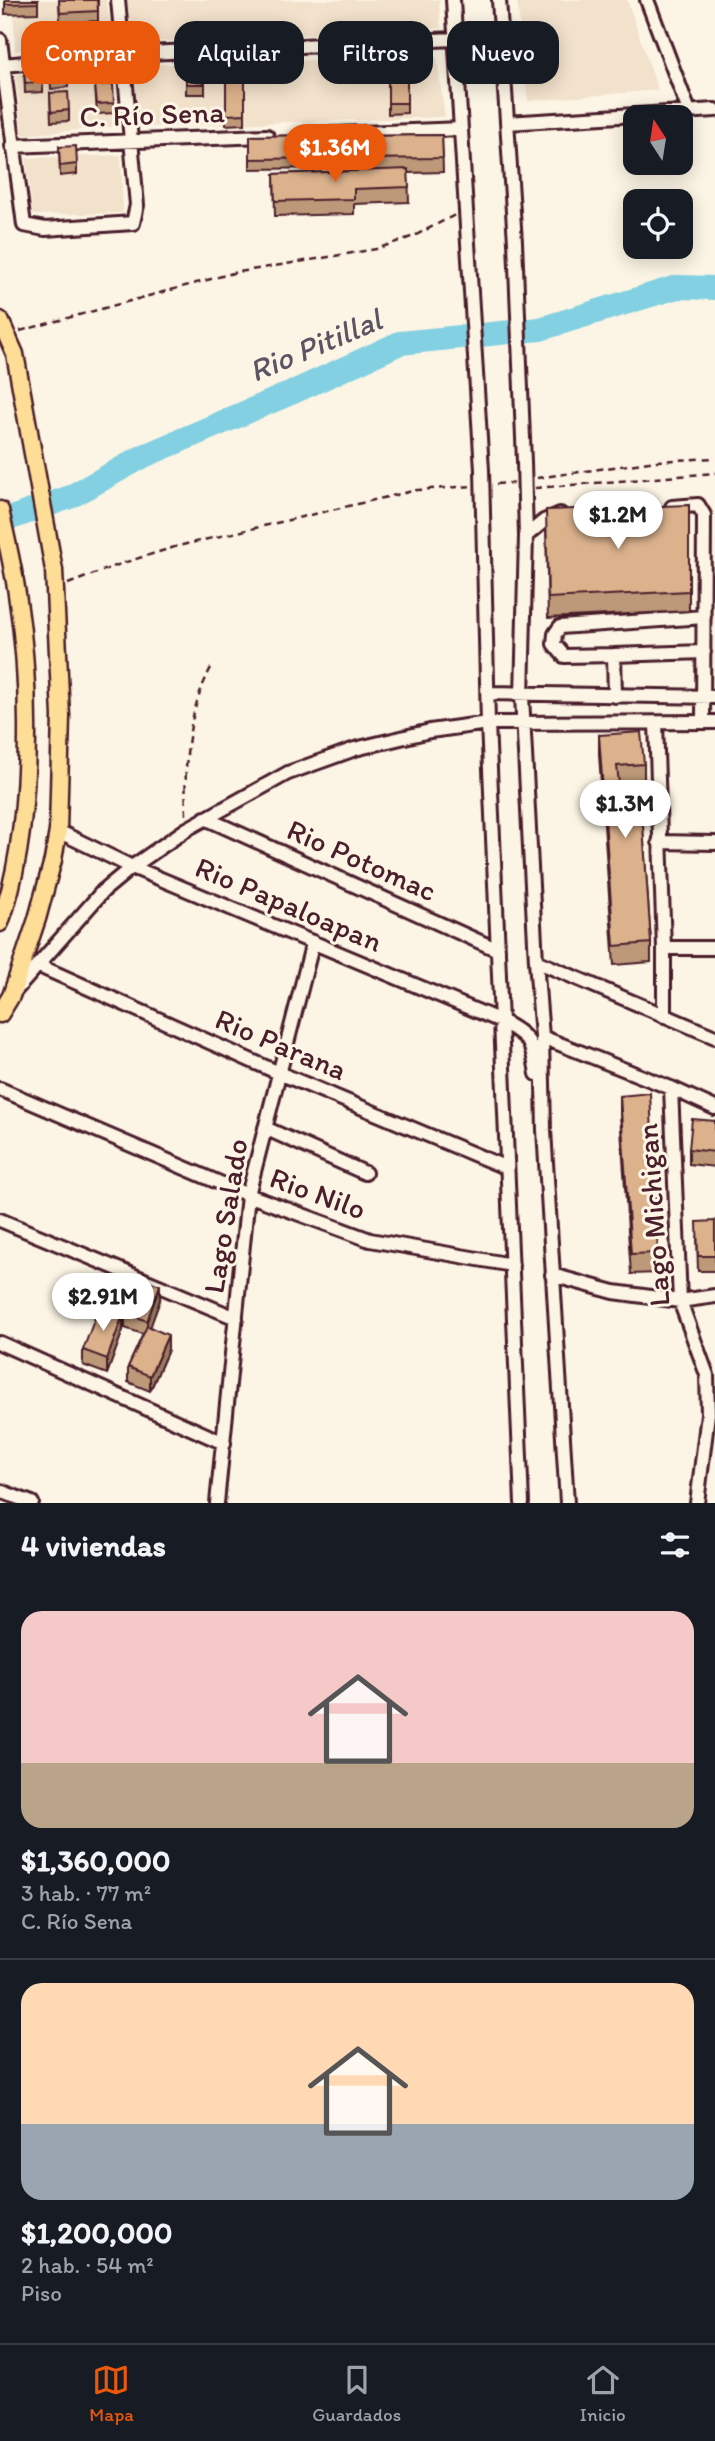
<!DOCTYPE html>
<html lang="es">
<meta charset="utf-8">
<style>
body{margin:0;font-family:Itim,sans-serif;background:#20242c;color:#f1f3f6;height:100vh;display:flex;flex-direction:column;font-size:26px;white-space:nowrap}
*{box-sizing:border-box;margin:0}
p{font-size:23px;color:#9ea1a6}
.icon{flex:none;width:38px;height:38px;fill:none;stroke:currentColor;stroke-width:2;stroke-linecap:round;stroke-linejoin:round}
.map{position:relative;height:1503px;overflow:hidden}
.drawer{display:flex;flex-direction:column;background:#171b24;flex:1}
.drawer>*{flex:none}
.top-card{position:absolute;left:21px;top:21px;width:674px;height:63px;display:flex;gap:14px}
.needle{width:46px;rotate:348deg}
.fabs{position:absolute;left:623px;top:105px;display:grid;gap:14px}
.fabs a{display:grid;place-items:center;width:70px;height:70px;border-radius:14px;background:#171b24;box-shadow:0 4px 18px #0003;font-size:35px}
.price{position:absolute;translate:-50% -60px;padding:0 16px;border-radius:24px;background:#fff;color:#222;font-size:23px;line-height:46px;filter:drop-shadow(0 2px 4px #0008)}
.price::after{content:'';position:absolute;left:50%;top:42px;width:21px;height:16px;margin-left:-10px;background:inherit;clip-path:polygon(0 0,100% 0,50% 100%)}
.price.selected{background:#ea580c;color:#fff}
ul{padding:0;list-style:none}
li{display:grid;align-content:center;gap:14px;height:371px;padding:0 21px}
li+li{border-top:2px solid #363941}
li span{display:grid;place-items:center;height:217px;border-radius:21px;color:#555}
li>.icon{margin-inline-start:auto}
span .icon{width:126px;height:126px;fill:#fffc;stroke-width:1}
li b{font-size:30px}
h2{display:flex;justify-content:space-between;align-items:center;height:84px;padding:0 21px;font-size:30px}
.tag{padding:0 24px;border-radius:21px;background:#171b24;box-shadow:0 4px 18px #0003;font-size:24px;line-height:63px}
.tag.selected{background:#ea580c;color:#fff}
.dock{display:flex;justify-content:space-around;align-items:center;height:98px;border-top:2px solid #363941;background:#171b24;font-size:19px;color:#9ea1a6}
.dock a{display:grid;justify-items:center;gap:4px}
.dock .selected{color:#ea580c}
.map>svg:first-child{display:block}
.built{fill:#f2e1cb}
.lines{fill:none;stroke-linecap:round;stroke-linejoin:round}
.river{stroke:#82d0e1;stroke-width:24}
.minor-casing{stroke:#4a1f2b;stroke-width:18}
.major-casing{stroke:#4a1f2b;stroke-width:21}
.path{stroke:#4a1f2b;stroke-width:2.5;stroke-dasharray:7 5;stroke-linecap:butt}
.minor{stroke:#fcf5e5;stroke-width:12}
.major{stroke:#fedd96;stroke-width:16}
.wall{fill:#bd9979;stroke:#4a1f2b;stroke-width:2}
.shaded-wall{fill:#9a7d63;stroke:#4a1f2b;stroke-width:2}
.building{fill:#dcb28d;stroke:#4a1f2b;stroke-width:2}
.labels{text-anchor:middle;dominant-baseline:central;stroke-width:6;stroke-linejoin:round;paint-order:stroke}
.street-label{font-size:30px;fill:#4a1f2b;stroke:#fcf5e5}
.water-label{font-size:32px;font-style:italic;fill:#5b5462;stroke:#fcf5e5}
</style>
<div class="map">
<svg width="715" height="1503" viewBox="0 0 715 1503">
<rect width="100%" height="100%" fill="#fcf5e5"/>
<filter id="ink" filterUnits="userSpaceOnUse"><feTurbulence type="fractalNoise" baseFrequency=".0143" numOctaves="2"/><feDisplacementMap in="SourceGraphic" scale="14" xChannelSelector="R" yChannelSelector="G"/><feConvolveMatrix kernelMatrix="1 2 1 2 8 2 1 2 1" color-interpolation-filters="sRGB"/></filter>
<g filter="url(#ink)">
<!-- built -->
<path class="built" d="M 13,0 L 106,0 L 114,42 L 15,51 Z
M 126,0 L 439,0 L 441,28 L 129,43 Z
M 517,0 L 627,0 L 658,90 L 528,101 Z
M 437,57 L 445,117 L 142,127 L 132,65 Z
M 111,63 L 119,126 L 23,135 L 15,75 Z
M 121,155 L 123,213 L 33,215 L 26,158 Z"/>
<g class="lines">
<!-- river -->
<path class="river" d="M 0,522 L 70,497 L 144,456 L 291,393 L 400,343 L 540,329 L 677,287 L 715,288"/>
<!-- minor casing -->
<g class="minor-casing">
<path id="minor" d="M 453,0 L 482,470 L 488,723 L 522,1503
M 499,0 L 515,242 L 524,462 L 526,536 L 522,696 L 536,961 L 542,1037 L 544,1130 L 567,1503
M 647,0 L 689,111
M 0,40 L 24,225 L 45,229 L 133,223 L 137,205 L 118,0
M 3,65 L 124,54 L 455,39
M 507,123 L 715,110
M 313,135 L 461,129
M 12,146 L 267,136
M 672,507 L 698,505 L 704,515 L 703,722
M 526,536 L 544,521 L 560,514
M 614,655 L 704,652
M 489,693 L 715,697
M 615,696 L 614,655 L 564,656 L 554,644 L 555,634 L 560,627 L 704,617
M 656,723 L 664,948 L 664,1016
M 205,818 L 498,950
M 58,831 L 132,867 L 501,1021 C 530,1037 532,1041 537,1074
M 659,842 L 715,843
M 664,948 L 715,948
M 536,961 L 715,1037
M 37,965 L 279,1073 L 507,1168
M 15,991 L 103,891 L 132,867 L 187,829 L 288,773 L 355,749 L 430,731 L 488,723 L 715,722
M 542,1037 L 671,1088 L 715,1108
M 671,1088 L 680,1301 L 707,1375 L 708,1414 L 697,1503
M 0,1089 L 248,1195 L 370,1240 L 512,1265
M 265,1128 L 365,1173
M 0,1220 L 236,1318
M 552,1275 L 614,1292 L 680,1301 L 715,1296
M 0,1343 L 224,1443
M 0,1491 L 32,1503
M 217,1503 L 248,1195 L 313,942"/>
</g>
<!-- major casing -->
<g class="major-casing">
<path id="major" d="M 0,320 L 15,354 L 54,570 L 61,716 L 58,831 L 53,860 L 37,919 L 11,996 L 0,1014
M 0,510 C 6,538 13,566 17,594 C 32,689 33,833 0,923"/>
</g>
<!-- path -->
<path class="path" d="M 20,331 L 233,273 L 376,249 L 414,236 L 455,215
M 537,478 L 656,461 L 715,458
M 496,484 L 514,483
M 535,488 L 715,473
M 68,584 L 123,563 L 178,546 L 417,490 L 472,486
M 186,815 C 184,763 187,711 213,664"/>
<!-- minor -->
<use href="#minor" class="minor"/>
<!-- major -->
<use href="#major" class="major"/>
</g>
<!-- wall -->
<path class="wall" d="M 5,0 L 38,0 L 38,13 L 5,14 Z
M 59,0 L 98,0 L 98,21 L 60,23 Z
M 205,48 L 205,94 L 186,94 L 186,49 Z
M 49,60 L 68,77 L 68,87 L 51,89 Z
M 24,65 L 43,82 L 43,92 L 25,93 Z
M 388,68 L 407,68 L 407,113 L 388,114 Z
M 226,79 L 245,79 L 245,124 L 226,125 Z
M 95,85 L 114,103 L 114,113 L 97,114 Z
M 50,93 L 69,110 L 69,121 L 51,122 Z
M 334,135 L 334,168 L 250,169 L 250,136 Z
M 442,135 L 443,172 L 408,173 L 409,202 L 354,204 L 354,214 L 275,216 L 274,174 L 358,171 L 358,136 Z
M 59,147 L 77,164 L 77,174 L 60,176 Z
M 689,505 L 689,611 L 548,618 L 546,530 Z
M 599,735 L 644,764 L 644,783 L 640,784 L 651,943 L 651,962 L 614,965 L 599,755 Z
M 620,1096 L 658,1253 L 658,1273 L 631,1274 L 620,1115 Z
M 715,1121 L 715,1167 L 689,1164 L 689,1149 Z
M 715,1221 L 715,1271 L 698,1271 L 697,1237 Z
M 160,1300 L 150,1327 L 168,1350 L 150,1391 L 128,1382 L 128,1367 L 143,1334 L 125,1328 L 125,1313 Z
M 123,1330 L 107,1374 L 83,1365 L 83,1350 Z"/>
<!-- shaded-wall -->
<path class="shaded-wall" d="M 160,1285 L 160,1300 L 147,1336 L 147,1321 Z
M 123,1315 L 123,1330 L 107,1374 L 107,1359 Z
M 168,1335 L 168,1350 L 150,1391 L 150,1376 Z"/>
<!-- building -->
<path class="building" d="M 5,0 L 38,0 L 38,3 L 5,4 Z
M 59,0 L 97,0 L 98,11 L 60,13 Z
M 205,48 L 205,84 L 186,84 L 186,49 Z
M 67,59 L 68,77 L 51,79 L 49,60 Z
M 42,63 L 43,82 L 25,83 L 24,65 Z
M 388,68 L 407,68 L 407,103 L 388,103 Z
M 226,79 L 245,79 L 245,114 L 226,115 Z
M 113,84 L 114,103 L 97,104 L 95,85 Z
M 68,92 L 69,110 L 51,112 L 50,93 Z
M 334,135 L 334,158 L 250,159 L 250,136 Z
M 442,135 L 443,158 L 358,159 L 358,136 Z
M 76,146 L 77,164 L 60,166 L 59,147 Z
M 408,169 L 409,187 L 354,189 L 354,199 L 275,201 L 274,174 Z
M 689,505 L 689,591 L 548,598 L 546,510 Z
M 641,732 L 644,764 L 617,766 L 619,784 L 640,783 L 651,943 L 614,946 L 599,735 Z
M 650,1093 L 658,1253 L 631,1254 L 620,1096 Z
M 692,1119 L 715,1121 L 715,1152 L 689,1149 Z
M 715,1221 L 715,1256 L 698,1256 L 697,1222 Z
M 137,1277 L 160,1285 L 147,1321 L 125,1313 Z
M 99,1307 L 123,1315 L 107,1359 L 83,1350 Z
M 147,1326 L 168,1335 L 150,1376 L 128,1367 Z"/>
</g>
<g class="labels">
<!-- street labels -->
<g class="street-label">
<text transform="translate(152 114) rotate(-2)">C. Río Sena</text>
<text transform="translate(362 860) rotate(24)">Rio Potomac</text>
<text transform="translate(289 904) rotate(23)">Rio Papaloapan</text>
<text transform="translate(281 1044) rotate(23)">Rio Parana</text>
<text transform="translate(318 1193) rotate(20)">Rio Nilo</text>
<text transform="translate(653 1215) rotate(-94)">Lago Michigan</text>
<text transform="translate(225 1216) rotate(-81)">Lago Salado</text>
</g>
<!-- water labels -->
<g class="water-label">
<text transform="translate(315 345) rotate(-23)">Rio Pitillal</text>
</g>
</g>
</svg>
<div class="fabs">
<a><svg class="needle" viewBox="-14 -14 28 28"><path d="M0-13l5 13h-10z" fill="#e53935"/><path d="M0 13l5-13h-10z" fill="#9ea1a6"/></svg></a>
<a><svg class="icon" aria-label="locate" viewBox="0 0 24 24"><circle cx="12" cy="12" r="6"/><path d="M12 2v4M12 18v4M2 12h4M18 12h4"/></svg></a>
</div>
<b class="price selected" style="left:335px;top:184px">$1.36M</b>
<b class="price" style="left:618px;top:551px">$1.2M</b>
<b class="price" style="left:625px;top:840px">$1.3M</b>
<b class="price" style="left:103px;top:1333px">$2.91M</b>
<div class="top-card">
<a class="tag selected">Comprar</a>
<a class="tag">Alquilar</a>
<a class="tag">Filtros</a>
<a class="tag">Nuevo</a>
</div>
</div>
<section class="drawer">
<h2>4 viviendas<svg class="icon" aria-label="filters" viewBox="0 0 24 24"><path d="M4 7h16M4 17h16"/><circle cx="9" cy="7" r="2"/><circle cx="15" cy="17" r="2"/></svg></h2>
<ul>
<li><span style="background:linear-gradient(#f6c9c9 70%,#b9a48a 0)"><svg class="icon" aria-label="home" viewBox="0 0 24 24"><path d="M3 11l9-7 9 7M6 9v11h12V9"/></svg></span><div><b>$1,360,000</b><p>3 hab. · 77 m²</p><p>C. Río Sena</p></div></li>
<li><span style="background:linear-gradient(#ffd9b3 65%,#9aa5b1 0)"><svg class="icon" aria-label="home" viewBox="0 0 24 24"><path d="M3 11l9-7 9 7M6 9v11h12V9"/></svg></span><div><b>$1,200,000</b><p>2 hab. · 54 m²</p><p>Piso</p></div></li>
</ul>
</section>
<nav class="dock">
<a class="selected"><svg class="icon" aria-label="map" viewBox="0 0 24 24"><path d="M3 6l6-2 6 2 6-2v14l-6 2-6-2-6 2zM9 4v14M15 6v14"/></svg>Mapa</a>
<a><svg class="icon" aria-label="saved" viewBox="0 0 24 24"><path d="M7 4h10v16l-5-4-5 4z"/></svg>Guardados</a>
<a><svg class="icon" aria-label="home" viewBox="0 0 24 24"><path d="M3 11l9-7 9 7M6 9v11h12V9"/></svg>Inicio</a>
</nav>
